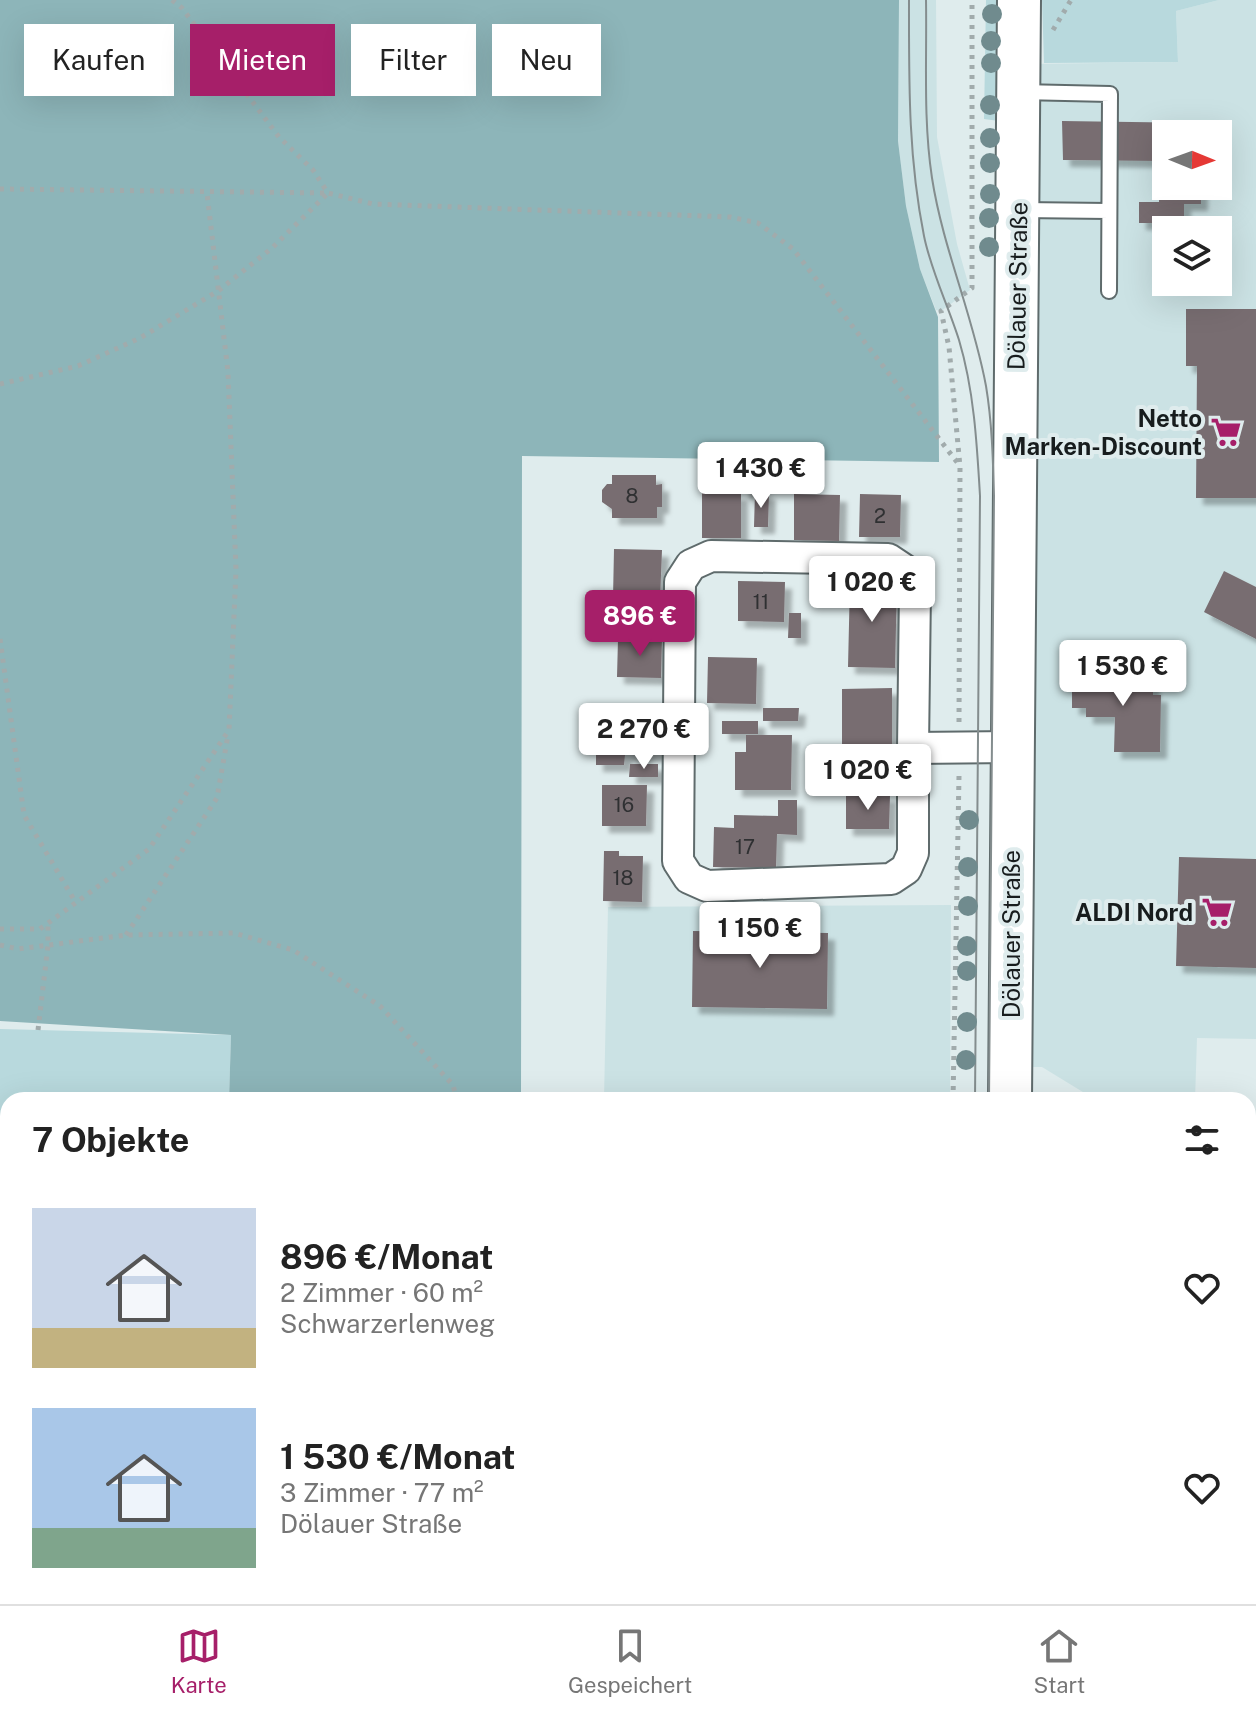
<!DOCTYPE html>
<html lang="de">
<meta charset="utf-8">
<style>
body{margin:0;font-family:"Public Sans",sans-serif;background:#f2f2f2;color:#222;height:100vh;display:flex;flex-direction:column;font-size:30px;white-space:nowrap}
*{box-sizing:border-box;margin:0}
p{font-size:26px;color:#767676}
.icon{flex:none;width:44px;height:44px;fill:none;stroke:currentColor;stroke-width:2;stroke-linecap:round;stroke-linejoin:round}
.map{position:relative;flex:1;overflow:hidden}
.details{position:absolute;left:0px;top:1092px;width:1256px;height:512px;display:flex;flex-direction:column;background:#fff;border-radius:24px 24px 0 0;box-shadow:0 8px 32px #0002}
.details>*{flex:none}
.banner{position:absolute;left:24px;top:24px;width:800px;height:72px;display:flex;gap:16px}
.needle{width:52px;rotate:91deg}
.controls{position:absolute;left:1152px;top:120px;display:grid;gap:16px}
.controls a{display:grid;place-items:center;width:80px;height:80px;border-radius:0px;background:#fff;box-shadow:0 8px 32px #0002;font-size:40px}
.price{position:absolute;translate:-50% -68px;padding:0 18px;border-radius:8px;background:#fff;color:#222;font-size:26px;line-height:52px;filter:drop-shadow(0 2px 4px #0008)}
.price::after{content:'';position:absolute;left:50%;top:48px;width:24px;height:18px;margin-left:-12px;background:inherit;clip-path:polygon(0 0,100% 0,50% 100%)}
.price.active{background:#a61f69;color:#fff}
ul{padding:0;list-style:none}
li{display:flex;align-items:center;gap:24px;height:200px;padding:0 32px}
li span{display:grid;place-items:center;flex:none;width:224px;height:160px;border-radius:0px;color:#555}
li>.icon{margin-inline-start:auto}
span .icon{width:96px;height:96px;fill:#fffc;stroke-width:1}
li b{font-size:34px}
h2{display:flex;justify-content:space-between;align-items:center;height:96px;padding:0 32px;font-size:34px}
.tag{padding:0 28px;border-radius:0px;background:#fff;box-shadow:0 8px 32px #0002;font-size:28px;line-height:72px}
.tag.active{background:#a61f69;color:#fff}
.menu{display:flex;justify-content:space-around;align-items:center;height:112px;border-top:2px solid #e0e0e0;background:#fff;font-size:22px;color:#767676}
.menu a{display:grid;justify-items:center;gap:4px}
.menu .active{color:#a61f69}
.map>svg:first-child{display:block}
.built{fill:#cbe2e4;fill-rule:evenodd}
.green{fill:#b8d9dd}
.forest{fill:#8db5b9}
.building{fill:#786d71;filter:url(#shadow)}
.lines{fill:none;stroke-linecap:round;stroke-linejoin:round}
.service-casing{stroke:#5f6b6c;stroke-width:18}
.minor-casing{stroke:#5f6b6c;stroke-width:34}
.secondary-casing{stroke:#5f6b6c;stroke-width:46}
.path{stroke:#a1abac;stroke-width:5;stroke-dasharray:4 6;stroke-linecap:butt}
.service{stroke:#fff;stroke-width:14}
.minor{stroke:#fff;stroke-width:30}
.secondary{stroke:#fff;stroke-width:42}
.tram{stroke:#848d8e;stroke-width:2}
.tree{fill:#708b8e}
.labels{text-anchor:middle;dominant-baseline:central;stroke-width:8;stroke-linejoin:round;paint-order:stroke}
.number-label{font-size:20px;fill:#2f3032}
.street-label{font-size:24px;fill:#171c1d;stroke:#dfeced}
.poi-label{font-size:24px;font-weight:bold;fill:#171c1d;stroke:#dfeced;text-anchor:end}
</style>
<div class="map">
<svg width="1256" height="1604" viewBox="0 0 1256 1604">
<defs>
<filter id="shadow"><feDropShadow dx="7" dy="7" stdDeviation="2" flood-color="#0004"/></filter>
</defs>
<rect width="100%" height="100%" fill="#dfeced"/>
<!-- built -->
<path class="built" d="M 899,0 L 936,0 L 937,137 L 957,244 L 970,290 L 941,311 L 936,310 L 920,269 L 906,206 L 898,141 Z
M 1219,0 L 1256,0 L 1256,1039 L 1197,1038 L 1195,1100 L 1096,1100 L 1042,1067 L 1017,1067 L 1032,64 L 1178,62 L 1176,11 ZM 1166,134 L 1218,134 L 1218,186 L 1166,186 ZM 1166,230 L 1218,230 L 1218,282 L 1166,282 Z
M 951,905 L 950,1100 L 604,1100 L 608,907 Z"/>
<!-- green -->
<path class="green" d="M 986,0 L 1001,0 L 999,121 L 984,119 Z
M 1042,0 L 1219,0 L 1176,11 L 1178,62 L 1044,63 Z
M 0,1029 L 231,1035 L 229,1100 L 8,1100 L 8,1324 L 0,1324 Z
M 23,1596 L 246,1596 L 271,1604 L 17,1604 Z
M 379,1596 L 565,1596 L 564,1604 L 381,1604 Z"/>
<!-- forest -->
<path class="forest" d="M 0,0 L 899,0 L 898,141 L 906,206 L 920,269 L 938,317 L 939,462 L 522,456 L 521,1100 L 229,1100 L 231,1035 L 0,1021 Z
M 0,1324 L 8,1324 L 8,1596 L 23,1596 L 17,1604 L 0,1604 Z
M 246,1596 L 379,1596 C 338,1604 287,1604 246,1596 Z"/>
<!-- building -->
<path class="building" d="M 1062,121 L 1201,123 L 1201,134 L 1166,134 L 1166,186 L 1201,186 L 1201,204 L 1184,204 L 1184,223 L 1139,223 L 1139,202 L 1159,202 L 1160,161 L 1063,160 Z
M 1186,309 L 1256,309 L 1256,498 L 1196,498 L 1197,366 L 1186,366 Z
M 743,460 L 756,460 L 755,492 L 742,492 Z
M 612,475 L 656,475 L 656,485 L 662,484 L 662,507 L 657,507 L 657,518 L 612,518 L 612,509 L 602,502 L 602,490 L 607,484 L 612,484 Z
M 755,492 L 769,493 L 768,527 L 754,527 Z
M 702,493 L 741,493 L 741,538 L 702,538 Z
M 794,494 L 840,495 L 839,541 L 794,540 Z
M 860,494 L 901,495 L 900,537 L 859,537 Z
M 614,549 L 662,550 L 660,600 L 613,598 Z
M 1224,571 L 1256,587 L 1256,639 L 1204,612 Z
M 738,581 L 785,582 L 784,622 L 738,621 Z
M 850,581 L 897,582 L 895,668 L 848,667 Z
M 789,613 L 801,613 L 801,638 L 788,638 Z
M 618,639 L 662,640 L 661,678 L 617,677 Z
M 708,657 L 757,658 L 756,704 L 707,703 Z
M 1072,674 L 1153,674 L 1153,695 L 1161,695 L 1160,752 L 1114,752 L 1115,717 L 1086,717 L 1086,708 L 1072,708 Z
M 892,688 L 892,749 L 842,749 L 842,689 Z
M 763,708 L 799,708 L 798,721 L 763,721 Z
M 604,710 L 660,711 L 660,755 L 625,755 L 624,765 L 596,765 L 596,754 L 604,755 Z
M 722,721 L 758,721 L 758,734 L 722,734 Z
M 746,735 L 792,735 L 791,790 L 735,790 L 735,752 L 746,752 Z
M 833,754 L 859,755 L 858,780 L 823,779 L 823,766 L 832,766 Z
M 630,764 L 658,764 L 658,777 L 629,777 Z
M 602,785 L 647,785 L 646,826 L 602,826 Z
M 846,795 L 890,795 L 889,829 L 846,829 Z
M 778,800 L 797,800 L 797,835 L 777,834 L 776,868 L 713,867 L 714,827 L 734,828 L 734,815 L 778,816 Z
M 604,851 L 619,851 L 619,856 L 643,856 L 642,902 L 603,901 Z
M 1179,857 L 1256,859 L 1256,968 L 1176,966 Z
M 693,931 L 828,933 L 827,1009 L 692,1007 Z
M 1256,1363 L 1256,1404 L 1248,1394 L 1248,1369 Z"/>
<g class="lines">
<!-- service casing -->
<g class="service-casing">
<path id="service" d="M 1020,92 L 1110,94 L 1109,291
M 1021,210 L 1109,211"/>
</g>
<!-- minor casing -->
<g class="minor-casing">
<path id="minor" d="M 913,748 L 913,853 L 906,869 L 891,879 L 707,886 L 689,878 L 678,861 L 680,582 L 691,565 L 711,556 L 888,559 L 906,571 L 915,590 L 913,748 L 1012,747
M 1248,1478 L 1256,1471
M 1086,1604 L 1097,1596"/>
</g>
<!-- secondary casing -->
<g class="secondary-casing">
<path id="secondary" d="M 1010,1100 L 1019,0
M 1007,1604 L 1007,1596"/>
</g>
<!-- path -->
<path class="path" d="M 172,0 L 182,8 L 279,137 L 313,170 L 328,193 L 373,204 L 730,217 L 758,223 L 793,249 L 960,466
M 1053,30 L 1071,0
M 0,189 L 327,193
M 0,384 L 78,366 L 140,338 L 218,291 L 272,248 L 328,193
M 0,639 L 24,815 L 76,903
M 959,722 L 960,467 L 949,347 L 941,311 L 972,288 L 972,0
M 0,929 L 40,929 L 149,849 L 229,730 L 236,570 L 228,372 L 207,193
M 126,935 L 217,798 L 228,735
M 0,945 L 18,949 L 126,935 L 234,933 L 293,950 L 380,1006 L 453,1085 L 457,1100
M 38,1030 L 48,945 L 48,924
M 953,1100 L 959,776
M 0,1490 L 8,1410
M 594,1604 L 597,1596
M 942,1604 L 942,1596"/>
<!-- service -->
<use href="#service" class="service"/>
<!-- minor -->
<use href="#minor" class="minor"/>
<!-- secondary -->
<use href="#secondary" class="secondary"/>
<!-- tram -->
<path class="tram" d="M 909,0 C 909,81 908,156 924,236 C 931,271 948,305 959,340 C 974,390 977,444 980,496 L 975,1100
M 926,0 C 927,59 923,119 932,178 C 943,249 973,315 986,386 C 992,422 993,460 994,496 L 989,1100
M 966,1604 L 966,1596"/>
</g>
<!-- trees -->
<g class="tree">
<circle cx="992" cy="14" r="10"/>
<circle cx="991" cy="41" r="10"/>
<circle cx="991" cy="63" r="10"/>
<circle cx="990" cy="105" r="10"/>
<circle cx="990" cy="138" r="10"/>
<circle cx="990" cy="163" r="10"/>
<circle cx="990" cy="194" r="10"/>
<circle cx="989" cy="218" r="10"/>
<circle cx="989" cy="247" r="10"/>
<circle cx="969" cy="820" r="10"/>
<circle cx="968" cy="867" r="10"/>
<circle cx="968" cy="906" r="10"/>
<circle cx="967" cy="946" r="10"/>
<circle cx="967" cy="971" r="10"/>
<circle cx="967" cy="1022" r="10"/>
<circle cx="966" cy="1060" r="10"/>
</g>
<!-- icons -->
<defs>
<g id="supermarket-bare" transform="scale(2.4)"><path d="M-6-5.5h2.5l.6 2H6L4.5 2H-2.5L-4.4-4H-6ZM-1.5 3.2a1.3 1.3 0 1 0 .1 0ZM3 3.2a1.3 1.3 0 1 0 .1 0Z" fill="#a61f69" stroke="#dfeced" stroke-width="2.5" paint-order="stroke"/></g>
</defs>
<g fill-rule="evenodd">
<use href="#supermarket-bare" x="1226" y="432"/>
<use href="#supermarket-bare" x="1217" y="912"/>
</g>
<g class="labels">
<!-- number labels -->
<g class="number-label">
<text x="632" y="496">8</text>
<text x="880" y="516">2</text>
<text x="761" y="602">11</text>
<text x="624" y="805">16</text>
<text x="745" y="847">17</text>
<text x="623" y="878">18</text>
</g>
<!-- street labels -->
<g class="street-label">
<text transform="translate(1017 286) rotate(-89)">Dölauer Straße</text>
<text transform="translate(1011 934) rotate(-90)">Dölauer Straße</text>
</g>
<!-- poi labels -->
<g class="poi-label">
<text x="1202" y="418">Netto<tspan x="1202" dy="28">Marken-Discount</tspan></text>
<text x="1193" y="912">ALDI Nord</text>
</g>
</g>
</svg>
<div class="controls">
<a><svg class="needle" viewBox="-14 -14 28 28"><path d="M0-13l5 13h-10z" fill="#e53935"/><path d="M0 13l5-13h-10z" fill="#767676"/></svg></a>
<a><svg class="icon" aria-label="layers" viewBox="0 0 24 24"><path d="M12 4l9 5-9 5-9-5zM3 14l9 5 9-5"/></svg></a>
</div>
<b class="price" style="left:761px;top:510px">1 430 €</b>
<b class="price" style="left:872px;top:624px">1 020 €</b>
<b class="price active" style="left:640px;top:658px">896 €</b>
<b class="price" style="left:1123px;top:708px">1 530 €</b>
<b class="price" style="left:644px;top:771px">2 270 €</b>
<b class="price" style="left:868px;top:812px">1 020 €</b>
<b class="price" style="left:760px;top:970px">1 150 €</b>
<div class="banner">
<a class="tag">Kaufen</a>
<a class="tag active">Mieten</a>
<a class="tag">Filter</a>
<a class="tag">Neu</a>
</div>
<section class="details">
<h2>7 Objekte<svg class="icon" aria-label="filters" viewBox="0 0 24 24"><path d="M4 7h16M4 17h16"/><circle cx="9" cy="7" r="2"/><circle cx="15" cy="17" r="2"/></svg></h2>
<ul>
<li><span style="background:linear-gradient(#c9d6e8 75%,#c2b280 0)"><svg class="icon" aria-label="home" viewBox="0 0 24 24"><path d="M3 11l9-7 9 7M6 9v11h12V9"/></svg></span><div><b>896 €/Monat</b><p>2 Zimmer · 60 m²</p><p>Schwarzerlenweg</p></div><svg class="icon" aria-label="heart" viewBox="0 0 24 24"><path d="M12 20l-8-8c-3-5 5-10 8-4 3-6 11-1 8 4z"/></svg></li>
<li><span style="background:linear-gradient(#a9c7e8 75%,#7fa58c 0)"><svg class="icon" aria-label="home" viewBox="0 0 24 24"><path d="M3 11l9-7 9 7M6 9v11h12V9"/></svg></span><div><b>1 530 €/Monat</b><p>3 Zimmer · 77 m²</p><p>Dölauer Straße</p></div><svg class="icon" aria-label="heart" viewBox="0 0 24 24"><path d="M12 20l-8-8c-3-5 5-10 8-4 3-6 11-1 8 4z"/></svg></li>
</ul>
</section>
</div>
<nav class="menu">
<a class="active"><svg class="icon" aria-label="map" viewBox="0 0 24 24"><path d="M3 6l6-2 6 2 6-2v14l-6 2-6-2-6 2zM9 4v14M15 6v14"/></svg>Karte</a>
<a><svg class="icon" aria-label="saved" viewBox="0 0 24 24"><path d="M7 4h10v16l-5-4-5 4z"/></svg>Gespeichert</a>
<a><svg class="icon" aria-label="home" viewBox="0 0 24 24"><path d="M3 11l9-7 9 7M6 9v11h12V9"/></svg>Start</a>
</nav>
